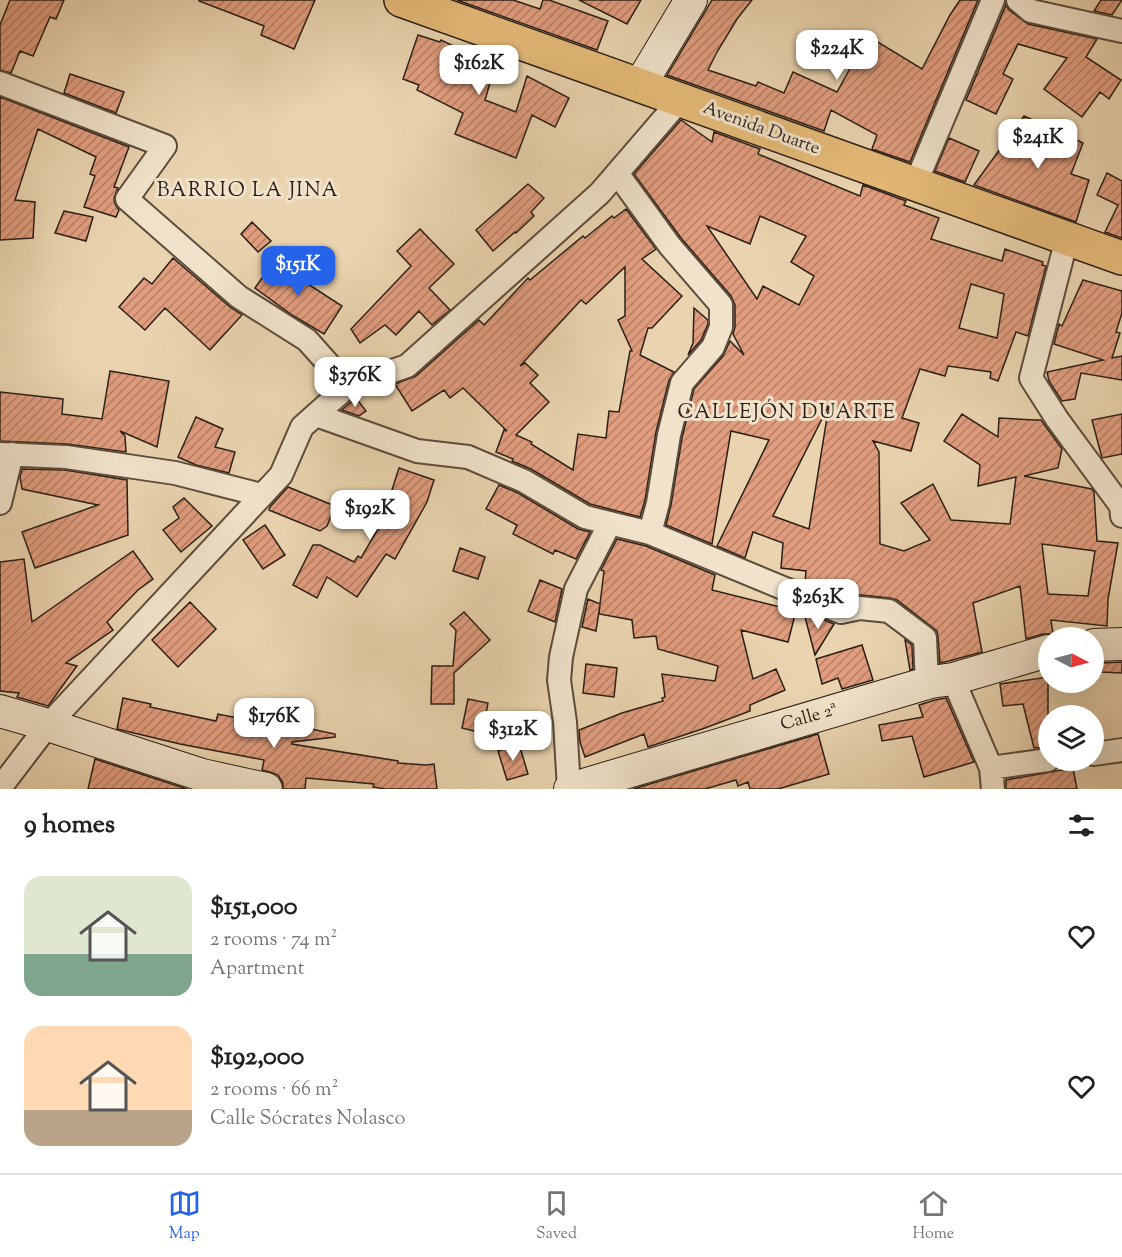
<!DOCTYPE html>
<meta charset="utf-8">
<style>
body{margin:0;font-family:"Sorts Mill Goudy",serif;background:#f2f2f2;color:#222;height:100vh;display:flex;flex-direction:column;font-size:22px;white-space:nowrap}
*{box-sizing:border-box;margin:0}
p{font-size:20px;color:#767676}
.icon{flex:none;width:33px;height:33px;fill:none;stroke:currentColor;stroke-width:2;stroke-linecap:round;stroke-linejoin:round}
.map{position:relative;height:789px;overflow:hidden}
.sheet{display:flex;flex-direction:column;background:#fff;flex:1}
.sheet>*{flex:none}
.needle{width:39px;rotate:96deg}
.controls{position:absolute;left:1038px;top:627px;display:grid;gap:12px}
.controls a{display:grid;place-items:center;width:66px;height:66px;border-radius:50%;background:#fff;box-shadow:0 6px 24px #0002;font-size:30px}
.price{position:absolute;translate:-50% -51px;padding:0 14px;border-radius:12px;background:#fff;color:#222;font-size:20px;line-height:39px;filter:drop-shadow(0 2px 3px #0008)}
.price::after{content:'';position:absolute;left:50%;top:36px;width:18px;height:14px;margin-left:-9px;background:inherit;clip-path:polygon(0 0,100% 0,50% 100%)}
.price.on{background:#2563eb;color:#fff}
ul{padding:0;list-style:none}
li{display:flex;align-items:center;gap:18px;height:150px;padding:0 24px}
li span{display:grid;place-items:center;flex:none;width:168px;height:120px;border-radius:18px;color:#555}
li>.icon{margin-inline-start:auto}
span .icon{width:72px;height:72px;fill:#fffc;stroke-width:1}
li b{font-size:26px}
h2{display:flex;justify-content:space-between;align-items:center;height:72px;padding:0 24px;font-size:26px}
.tabs{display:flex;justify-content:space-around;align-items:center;height:84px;border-top:2px solid #e0e0e0;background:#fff;font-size:16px;color:#767676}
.tabs a{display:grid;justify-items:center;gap:3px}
.tabs .on{color:#2563eb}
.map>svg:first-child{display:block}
.building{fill:url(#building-hatch);stroke:#2b1e16;stroke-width:1.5;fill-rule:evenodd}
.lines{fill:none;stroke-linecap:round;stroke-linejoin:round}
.street-casing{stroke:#5b4c3c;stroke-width:26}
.secondary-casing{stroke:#2b1e16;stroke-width:34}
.primary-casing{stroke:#2b1e16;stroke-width:36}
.street{stroke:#f1e3cb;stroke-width:22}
.secondary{stroke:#f1e3cb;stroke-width:32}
.primary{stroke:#e5ba78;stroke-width:33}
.labels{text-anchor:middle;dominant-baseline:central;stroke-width:6;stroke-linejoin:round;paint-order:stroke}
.street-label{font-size:18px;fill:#2b1e16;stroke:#f1e3cb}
.neighbourhood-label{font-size:20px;letter-spacing:1.5px;fill:#2b1e16;stroke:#f1e3cb}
</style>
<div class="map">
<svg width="1122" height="789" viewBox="0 0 1122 789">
<defs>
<pattern id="building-hatch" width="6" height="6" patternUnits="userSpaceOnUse" patternTransform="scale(1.5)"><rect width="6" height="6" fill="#e19d7e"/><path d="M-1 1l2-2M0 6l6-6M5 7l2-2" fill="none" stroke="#b77f66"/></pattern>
</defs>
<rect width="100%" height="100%" fill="#ead4af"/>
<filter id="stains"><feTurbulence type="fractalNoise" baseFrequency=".00333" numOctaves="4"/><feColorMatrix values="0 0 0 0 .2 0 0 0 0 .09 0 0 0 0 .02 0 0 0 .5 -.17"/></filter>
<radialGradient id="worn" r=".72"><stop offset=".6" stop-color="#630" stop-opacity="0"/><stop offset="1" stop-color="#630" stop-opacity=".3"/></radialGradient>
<!-- building -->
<path class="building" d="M 10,0 L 64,0 L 56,19 L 50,17 L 33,56 L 20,51 L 11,73 L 0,70 L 0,25 Z
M 200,0 L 315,0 L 294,49 L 261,35 L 264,26 L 199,1 Z
M 457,0 L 513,0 L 540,9 L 543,0 L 549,0 L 608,21 L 597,50 Z
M 579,0 L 641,0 L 627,24 Z
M 712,0 L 752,0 L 737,19 L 717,52 L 708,70 L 756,86 L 758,82 L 784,93 L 793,72 L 837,92 L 868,36 L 922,69 L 950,15 L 960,0 L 978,0 L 910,162 L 872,149 L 877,135 L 831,110 L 824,131 L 667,75 Z
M 1101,0 L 1122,0 L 1112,15 L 1094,11 Z
M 1006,5 L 1009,10 L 1028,24 L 1097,39 L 1086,57 L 1121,80 L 1109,99 L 1100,92 L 1082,117 L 1044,89 L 1067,58 L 1018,44 L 1003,74 L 1013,79 L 996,114 L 966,100 Z
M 418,35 L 440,42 L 441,40 L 462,50 L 459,56 L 495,66 L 485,100 L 516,112 L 527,76 L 569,98 L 555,127 L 532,115 L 516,158 L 455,134 L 463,113 L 417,90 L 419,85 L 403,79 Z
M 70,74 L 124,92 L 116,113 L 64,93 Z
M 0,97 L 129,147 L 114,187 L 118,188 L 114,198 L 115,204 L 119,210 L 116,217 L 84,207 L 95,176 L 90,174 L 96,157 L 38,129 L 15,200 L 35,202 L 33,238 L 0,240 Z
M 1024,116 L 1083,143 L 1071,174 L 1089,180 L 1076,222 L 974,185 Z
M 681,120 L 712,142 L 714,132 L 760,149 L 758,154 L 860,196 L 863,185 L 906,201 L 904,205 L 939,218 L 931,239 L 1002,261 L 1005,249 L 1043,262 L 1042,265 L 1046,266 L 1028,336 L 1016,332 L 998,381 L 990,378 L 991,372 L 948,366 L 945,376 L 920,369 L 902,418 L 919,423 L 911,451 L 873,441 L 879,452 L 880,544 L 904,551 L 930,540 L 901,503 L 933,484 L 951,520 L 1010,524 L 1016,477 L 978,486 L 980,465 L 944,441 L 962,414 L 998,437 L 999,418 L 1035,420 L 1041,420 L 1062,449 L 1058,468 L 1024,476 L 1092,489 L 1094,492 L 1097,541 L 1118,543 L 1108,599 L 1107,626 L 1051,620 L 1053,634 L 1043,634 L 1026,639 L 1020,586 L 973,603 L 982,652 L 949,661 L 940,663 L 938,637 L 937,631 L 897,600 L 890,598 L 861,595 L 849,596 L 849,588 L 805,582 L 806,571 L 781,568 L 783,543 L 753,532 L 745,558 L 717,546 L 769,440 L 731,431 L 712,544 L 666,525 L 671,505 L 682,438 L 694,389 L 723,356 L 730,341 L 744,355 L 733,334 L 735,327 L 735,305 L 731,296 L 681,238 L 634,174 ZM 760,216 L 806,236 L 791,262 L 814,276 L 799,305 L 763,286 L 757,299 L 707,226 L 750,244 ZM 971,284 L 1004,294 L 997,338 L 959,328 ZM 829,405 L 809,529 L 773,516 ZM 1042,544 L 1095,551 L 1088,596 L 1048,594 Z
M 949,138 L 979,151 L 965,182 L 935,171 Z
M 1107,173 L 1122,181 L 1122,238 L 1105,232 L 1118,205 L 1097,195 Z
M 528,184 L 544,198 L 531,212 L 534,216 L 516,233 L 515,232 L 493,251 L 476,230 Z
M 626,209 L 656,249 L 642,259 L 682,296 L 652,328 L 648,328 L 640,355 L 674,372 L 669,380 L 656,432 L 645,500 L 640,517 L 590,504 L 531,469 L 512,461 L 513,459 L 496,452 L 504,430 L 507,431 L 463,388 L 450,398 L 444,390 L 412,411 L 395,384 L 416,376 L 479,320 L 484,325 L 528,278 L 530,280 L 583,236 L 585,238 L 612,216 L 614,218 ZM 625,267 L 625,316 L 618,320 L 632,351 L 630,351 L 619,412 L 609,411 L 606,438 L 578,434 L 573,470 L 531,444 L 532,442 L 516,435 L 549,402 L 530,383 L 538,375 L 525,363 L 520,366 L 581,300 L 586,304 Z
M 64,211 L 93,217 L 86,241 L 55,233 Z
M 252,222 L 271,241 L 258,252 L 241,234 Z
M 420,229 L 454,264 L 429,288 L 450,310 L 432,325 L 419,311 L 396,335 L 385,325 L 360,343 L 351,329 L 411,266 L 397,251 Z
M 173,258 L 230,307 L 242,315 L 210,350 L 165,308 L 145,330 L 119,307 L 144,278 L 152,284 Z
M 275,260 L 298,275 L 297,277 L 342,306 L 324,334 L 292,315 L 255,288 Z
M 1083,280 L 1122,291 L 1122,313 L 1116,332 L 1120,333 L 1112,358 L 1122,356 L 1122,380 L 1081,373 L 1075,399 L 1062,401 L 1049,381 L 1047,372 L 1103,360 L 1054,344 L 1059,324 L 1062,326 Z
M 694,308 L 708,320 L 708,324 L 701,340 L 688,355 L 693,343 Z
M 110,371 L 169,381 L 157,447 L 120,431 L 125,436 L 126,452 L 67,444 L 0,441 L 0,392 L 63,399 L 62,414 L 102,419 Z
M 356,398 L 366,411 L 359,416 L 342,410 Z
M 1122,414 L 1122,454 L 1102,458 L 1092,420 Z
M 196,417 L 223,429 L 215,447 L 235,452 L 229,473 L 196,465 L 178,457 Z
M 399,468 L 434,480 L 427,502 L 395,559 L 386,554 L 357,597 L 327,577 L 317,598 L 293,585 L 313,545 L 320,545 L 354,562 L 358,556 L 361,558 L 396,498 L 390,496 Z
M 22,469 L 65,470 L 127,480 L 128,535 L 35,568 L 22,532 L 98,505 L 22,489 L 20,477 Z
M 499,485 L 518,493 L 578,529 L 590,532 L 576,559 L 555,550 L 553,554 L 513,534 L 517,525 L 486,509 Z
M 288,487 L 335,506 L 327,526 L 320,531 L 269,510 L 270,507 Z
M 184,498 L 212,526 L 181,552 L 163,530 L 179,518 L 173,507 Z
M 265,525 L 285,555 L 263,569 L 243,540 Z
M 617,539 L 646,546 L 715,575 L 712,590 L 796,611 L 788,642 L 741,630 L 753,679 L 776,669 L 785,690 L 750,705 L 750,711 L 705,728 L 648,747 L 644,734 L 585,757 L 580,742 L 579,730 L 622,713 L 663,701 L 662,698 L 665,697 L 662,674 L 715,681 L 718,666 L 658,649 L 656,636 L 634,638 L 632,620 L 599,614 L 600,605 L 596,631 L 582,627 L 588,599 L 600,604 L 604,571 L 601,570 Z
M 460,548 L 485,557 L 478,579 L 453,571 Z
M 133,551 L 153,579 L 138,590 L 107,622 L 113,630 L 66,663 L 77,666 L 48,706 L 17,697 L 19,693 L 0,691 L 0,562 L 24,559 L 32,622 Z
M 540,580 L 562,589 L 555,622 L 528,611 Z
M 190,602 L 216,629 L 178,667 L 152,640 Z
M 464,612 L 490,640 L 454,673 L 454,704 L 431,704 L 432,666 L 453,666 L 456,630 L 450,624 Z
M 804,613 L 815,616 L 834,624 L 815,655 Z
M 905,640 L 912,645 L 913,669 L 910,670 Z
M 862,645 L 873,680 L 842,689 L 838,678 L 822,684 L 816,659 Z
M 1122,662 L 1122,673 L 1101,672 L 1102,663 Z
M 586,664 L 617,668 L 614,697 L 583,693 Z
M 1048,677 L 1048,747 L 1034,748 L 1023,704 L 1003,706 L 1000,684 Z
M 123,698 L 151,704 L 150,707 L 216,721 L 218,714 L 272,725 L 273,721 L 335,734 L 335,737 L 292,742 L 292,744 L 398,761 L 398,763 L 426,765 L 434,764 L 437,789 L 385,789 L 373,787 L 374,784 L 306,778 L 305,789 L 283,789 L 283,783 L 278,775 L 270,772 L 262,770 L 264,760 L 180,744 L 117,729 Z
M 946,698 L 974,762 L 924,777 L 912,736 L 882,741 L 879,725 L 923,717 L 919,705 L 935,700 Z
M 468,699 L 488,703 L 482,733 L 462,728 Z
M 818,734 L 829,774 L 778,789 L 750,789 L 748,782 L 738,786 L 736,780 L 705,789 L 633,789 Z
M 519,744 L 528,774 L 507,780 L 498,751 Z
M 95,759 L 187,789 L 88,789 Z
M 1073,768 L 1077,789 L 1006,789 L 1006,780 Z"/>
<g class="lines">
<!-- street casing -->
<g class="street-casing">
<path id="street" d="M 1018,0 L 1031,11 L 1122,31
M 0,83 L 165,146 L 127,199 L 239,297 L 307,340 L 348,386
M 617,173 L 670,246 L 721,305 L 721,327 L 713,347 L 682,383 L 669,435 L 658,503 L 650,533
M 915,185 L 993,0
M 1067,238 L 1031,378 L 1057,419 L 1121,506 L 1122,516
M 316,415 L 417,451 L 468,457 L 524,481 L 585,517 L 650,533 L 841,612 L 860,608 L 889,611 L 925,638 L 927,684
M 0,454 L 66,457 L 175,473 L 261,495
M 0,503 L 12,454
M 953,679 L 991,768 L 993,789
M 1094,754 L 1122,750
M 991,768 L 1048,760
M 0,788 L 48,725 L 281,475 L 302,427 L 348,386 L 407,366 L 600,193 L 680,100
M 569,789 L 565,722 L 559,680 L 561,657 L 576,589 L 610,523"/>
</g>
<!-- secondary casing -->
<g class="secondary-casing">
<path id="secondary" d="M 640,85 L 691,0
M 1094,645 L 1122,644
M 0,711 L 48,725 L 202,775 L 266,789
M 570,789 L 931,682 L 953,679 L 1048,651"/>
</g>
<!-- primary casing -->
<g class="primary-casing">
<path id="primary" d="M 401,0 L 1122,258"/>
</g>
<!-- street -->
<use href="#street" class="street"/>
<!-- secondary -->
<use href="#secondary" class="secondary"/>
<!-- primary -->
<use href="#primary" class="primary"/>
</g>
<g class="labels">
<!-- street labels -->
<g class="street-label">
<text transform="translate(761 129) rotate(20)">Avenida Duarte</text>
<text transform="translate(809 718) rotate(-16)">Calle 2ª</text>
</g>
<!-- neighbourhood labels -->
<g class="neighbourhood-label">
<text x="248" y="191">BARRIO LA JINA</text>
<text x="787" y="413">CALLEJÓN DUARTE</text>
</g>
</g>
<rect width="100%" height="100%" filter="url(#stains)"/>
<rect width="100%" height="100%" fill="url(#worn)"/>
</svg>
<div class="controls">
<a><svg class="needle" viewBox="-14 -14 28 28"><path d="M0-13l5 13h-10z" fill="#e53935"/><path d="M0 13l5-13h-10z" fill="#767676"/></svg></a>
<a><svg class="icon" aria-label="layers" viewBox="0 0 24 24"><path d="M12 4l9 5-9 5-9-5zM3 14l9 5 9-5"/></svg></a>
</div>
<b class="price" style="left:837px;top:81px">$224K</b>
<b class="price" style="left:479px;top:96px">$162K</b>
<b class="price" style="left:1038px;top:170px">$241K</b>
<b class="price on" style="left:298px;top:297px">$151K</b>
<b class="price" style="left:355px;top:408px">$376K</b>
<b class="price" style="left:370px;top:541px">$192K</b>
<b class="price" style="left:818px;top:630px">$263K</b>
<b class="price" style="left:274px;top:749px">$176K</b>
<b class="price" style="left:513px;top:762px">$312K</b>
</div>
<section class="sheet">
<h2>9 homes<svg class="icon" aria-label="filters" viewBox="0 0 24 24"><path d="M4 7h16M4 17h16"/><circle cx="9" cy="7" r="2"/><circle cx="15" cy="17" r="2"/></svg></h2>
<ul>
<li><span style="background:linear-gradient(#dfe7d0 65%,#7fa58c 0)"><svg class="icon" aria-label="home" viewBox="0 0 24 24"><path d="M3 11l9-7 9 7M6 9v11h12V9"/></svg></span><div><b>$151,000</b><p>2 rooms · 74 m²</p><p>Apartment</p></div><svg class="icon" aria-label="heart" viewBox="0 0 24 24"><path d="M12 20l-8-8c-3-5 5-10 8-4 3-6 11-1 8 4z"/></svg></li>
<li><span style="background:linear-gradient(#ffd9b3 70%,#b9a48a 0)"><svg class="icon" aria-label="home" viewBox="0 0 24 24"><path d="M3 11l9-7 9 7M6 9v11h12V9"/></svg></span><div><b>$192,000</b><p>2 rooms · 66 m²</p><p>Calle Sócrates Nolasco</p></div><svg class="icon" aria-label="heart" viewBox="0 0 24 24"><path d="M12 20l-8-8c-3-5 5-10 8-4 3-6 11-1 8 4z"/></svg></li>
</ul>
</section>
<nav class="tabs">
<a class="on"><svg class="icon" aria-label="map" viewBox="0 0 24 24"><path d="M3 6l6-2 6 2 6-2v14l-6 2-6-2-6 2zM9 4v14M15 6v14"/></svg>Map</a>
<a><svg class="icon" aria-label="saved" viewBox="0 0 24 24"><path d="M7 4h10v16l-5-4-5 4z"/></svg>Saved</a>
<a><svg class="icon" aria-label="home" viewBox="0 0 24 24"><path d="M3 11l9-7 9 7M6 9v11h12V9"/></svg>Home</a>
</nav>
